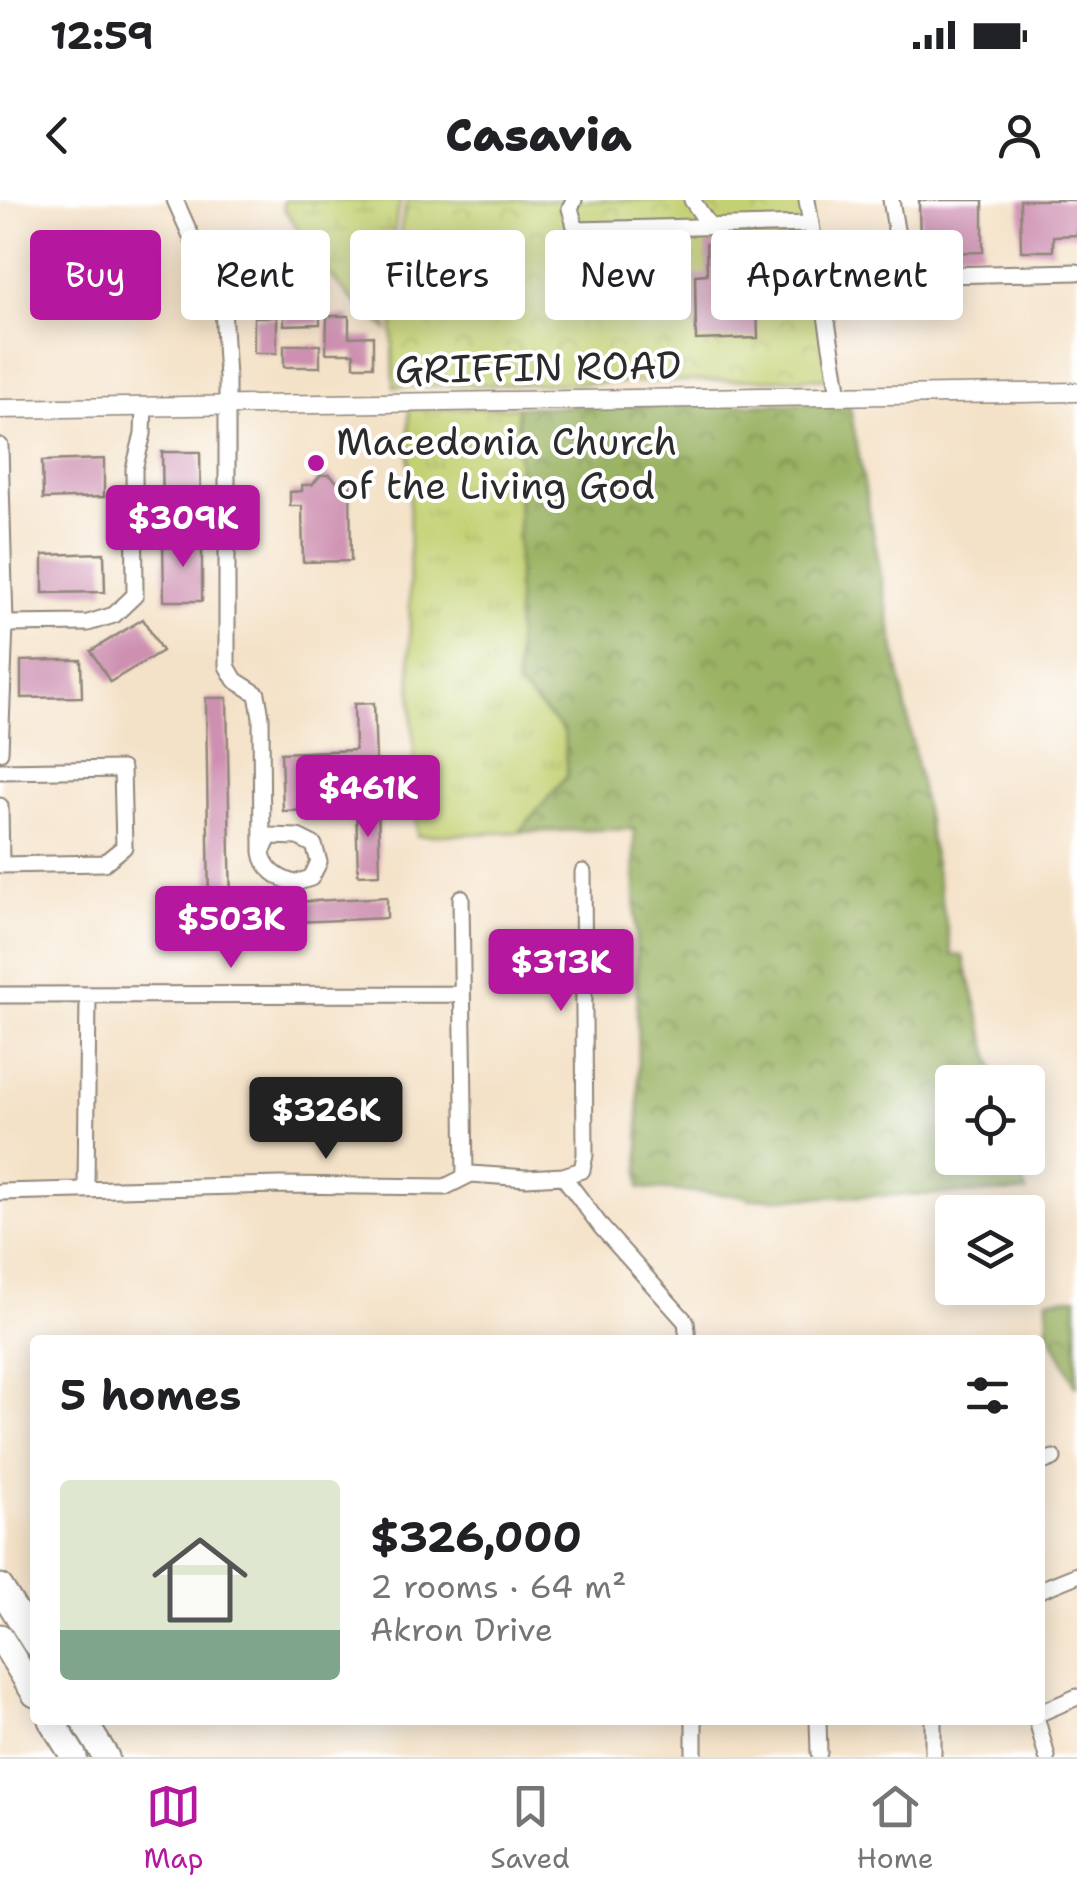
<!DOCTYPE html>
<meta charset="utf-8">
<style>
body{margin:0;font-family:"Shantell Sans",sans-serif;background:#f2f2f2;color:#202124;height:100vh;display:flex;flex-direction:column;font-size:38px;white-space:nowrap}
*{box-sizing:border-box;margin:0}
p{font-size:32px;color:#757577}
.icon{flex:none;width:55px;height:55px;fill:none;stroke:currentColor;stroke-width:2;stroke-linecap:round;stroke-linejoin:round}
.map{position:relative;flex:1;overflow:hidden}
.panel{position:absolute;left:30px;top:1135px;width:1015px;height:390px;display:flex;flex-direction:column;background:#fff;border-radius:10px;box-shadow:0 5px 25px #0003}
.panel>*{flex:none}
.hud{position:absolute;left:30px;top:30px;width:1018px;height:90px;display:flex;gap:20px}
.controls{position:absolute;left:935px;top:865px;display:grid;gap:20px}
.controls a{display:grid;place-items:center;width:110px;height:110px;border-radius:10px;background:#fff;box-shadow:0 5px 25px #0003;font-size:50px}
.price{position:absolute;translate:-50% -85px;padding:0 22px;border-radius:10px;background:#b5179e;color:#fff;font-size:32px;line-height:65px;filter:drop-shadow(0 2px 5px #0008)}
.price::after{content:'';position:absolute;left:50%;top:60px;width:30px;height:22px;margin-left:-15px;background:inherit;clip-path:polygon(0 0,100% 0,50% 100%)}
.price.selected{background:#222;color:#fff}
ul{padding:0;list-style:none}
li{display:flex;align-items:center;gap:30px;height:250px;padding:0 30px}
li span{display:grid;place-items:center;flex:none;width:280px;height:200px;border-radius:10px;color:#555}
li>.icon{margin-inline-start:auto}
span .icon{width:120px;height:120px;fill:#fffc;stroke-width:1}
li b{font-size:42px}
h2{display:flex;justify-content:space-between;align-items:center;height:120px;padding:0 30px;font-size:42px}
.pill{padding:0 35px;border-radius:10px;background:#fff;box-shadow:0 5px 25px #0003;font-size:35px;line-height:90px}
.pill.selected{background:#b5179e;color:#fff}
.status{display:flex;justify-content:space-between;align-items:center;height:70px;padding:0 50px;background:#fff;direction:ltr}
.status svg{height:28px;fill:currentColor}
header{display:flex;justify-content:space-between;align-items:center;height:130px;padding:0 30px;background:#fff;font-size:45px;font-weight:800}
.dock{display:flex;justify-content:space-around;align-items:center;height:140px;border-top:2px solid #e0e0e0;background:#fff;font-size:28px;color:#757577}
.dock a{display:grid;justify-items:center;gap:5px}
.dock .selected{color:#b5179e}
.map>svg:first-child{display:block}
.grass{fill:url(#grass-tufts);stroke:#787e4f;stroke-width:2.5}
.forest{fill:url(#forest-crowns);stroke:#636f48;stroke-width:2.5}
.wetland{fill:url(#wetland-marsh);stroke:#787e4f;stroke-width:2.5}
.park{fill:url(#park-crowns);stroke:#787e4f;stroke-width:2.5}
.pitch{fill:#c4d173;stroke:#787e4f;stroke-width:2.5}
.building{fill:#ce90b1}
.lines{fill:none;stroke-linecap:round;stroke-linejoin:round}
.minor-casing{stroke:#90867a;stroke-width:19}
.tertiary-casing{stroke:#90867a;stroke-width:21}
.trunk-casing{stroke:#90867a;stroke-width:29}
.minor{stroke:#fff;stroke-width:15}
.tertiary{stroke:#fff;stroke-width:18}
.trunk{stroke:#fff;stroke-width:25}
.poi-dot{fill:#b5179e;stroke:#fff;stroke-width:4}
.labels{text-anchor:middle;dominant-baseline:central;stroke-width:8;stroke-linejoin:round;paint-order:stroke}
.street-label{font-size:38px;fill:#2b2b2b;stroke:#fff}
.poi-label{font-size:38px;fill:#2b2b2b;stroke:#fff;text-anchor:start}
</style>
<div class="status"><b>12:59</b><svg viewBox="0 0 49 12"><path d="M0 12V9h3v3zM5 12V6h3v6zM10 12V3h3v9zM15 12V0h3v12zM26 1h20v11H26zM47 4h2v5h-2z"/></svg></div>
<header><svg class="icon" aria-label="back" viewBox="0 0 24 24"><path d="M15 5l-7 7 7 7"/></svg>Casavia<svg class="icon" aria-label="person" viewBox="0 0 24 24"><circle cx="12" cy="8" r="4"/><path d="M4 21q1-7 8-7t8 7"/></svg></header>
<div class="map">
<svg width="1077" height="1557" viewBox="0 0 1077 1557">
<defs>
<pattern id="grass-tufts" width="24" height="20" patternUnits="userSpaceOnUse" patternTransform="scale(2.5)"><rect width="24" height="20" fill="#c4d173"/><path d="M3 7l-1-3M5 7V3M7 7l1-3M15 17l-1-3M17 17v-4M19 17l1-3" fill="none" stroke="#a9b464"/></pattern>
<pattern id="forest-crowns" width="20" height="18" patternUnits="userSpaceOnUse" patternTransform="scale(2.5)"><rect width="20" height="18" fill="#9bb365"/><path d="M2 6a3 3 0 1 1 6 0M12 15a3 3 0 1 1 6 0" fill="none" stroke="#7f9253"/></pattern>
<pattern id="wetland-marsh" width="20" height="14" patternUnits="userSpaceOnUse" patternTransform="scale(2.5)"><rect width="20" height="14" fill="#c4d173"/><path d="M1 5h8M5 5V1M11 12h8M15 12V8" fill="none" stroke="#a9b464"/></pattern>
<pattern id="park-crowns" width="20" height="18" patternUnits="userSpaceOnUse" patternTransform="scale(2.5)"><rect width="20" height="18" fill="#c4d173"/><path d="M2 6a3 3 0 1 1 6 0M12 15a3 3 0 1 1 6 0" fill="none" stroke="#a9b464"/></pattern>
</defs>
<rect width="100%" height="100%" fill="#fff"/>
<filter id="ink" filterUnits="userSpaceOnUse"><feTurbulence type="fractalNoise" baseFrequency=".01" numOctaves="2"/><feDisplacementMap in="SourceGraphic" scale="20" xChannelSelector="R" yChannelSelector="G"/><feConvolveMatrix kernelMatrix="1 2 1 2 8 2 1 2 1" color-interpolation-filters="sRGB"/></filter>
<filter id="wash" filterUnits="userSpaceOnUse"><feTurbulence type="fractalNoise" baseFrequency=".0048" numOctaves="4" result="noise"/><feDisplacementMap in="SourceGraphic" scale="40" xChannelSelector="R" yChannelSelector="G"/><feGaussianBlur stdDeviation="2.25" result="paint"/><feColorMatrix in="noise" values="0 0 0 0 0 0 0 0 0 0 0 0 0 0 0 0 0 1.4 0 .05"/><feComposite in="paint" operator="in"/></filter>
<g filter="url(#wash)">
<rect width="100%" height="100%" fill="#f4e2c8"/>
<!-- grass -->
<path class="grass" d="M 517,207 L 521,276 L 517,484 L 564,531 L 567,576 L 519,632 L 417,636 L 410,456 L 409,209 Z"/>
<!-- forest -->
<path class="forest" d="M 849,203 L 952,755 L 963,756 L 997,882 L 952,882 L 952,958 L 1017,958 L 1026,992 L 747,999 L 746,996 L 640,988 L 634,629 L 519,632 L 567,576 L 564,531 L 517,485 C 515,392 522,300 517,207 Z
M 1077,1097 L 1077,1188 L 1048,1130 L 1048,1099 Z"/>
<!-- wetland -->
<path class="wetland" d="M 284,0 L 401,0 C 389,43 386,85 387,130 C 374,116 358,106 345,92 C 321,66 302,36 283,7 Z"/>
<!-- park -->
<path class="park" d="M 407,0 L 804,0 L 836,178 L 394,187 C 392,123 390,62 407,0 Z"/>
<!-- pitch -->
<path class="pitch" d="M 611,69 L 611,98 L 561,99 L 560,70 Z"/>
<g id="blocks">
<!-- building -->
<path class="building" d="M 919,0 L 983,0 L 983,52 L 920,53 Z
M 1020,0 L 1077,0 L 1077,35 L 1053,36 L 1053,51 L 1021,51 Z
M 735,43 L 736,74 L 756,73 L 758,138 L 696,140 L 695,75 L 707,74 L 706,44 Z
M 320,102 L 320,124 L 284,125 L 284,103 Z
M 327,116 L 349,116 L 349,137 L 373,136 L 373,166 L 354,166 L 354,153 L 326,153 Z
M 254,117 L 277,117 L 277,153 L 254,153 Z
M 284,145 L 320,145 L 320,167 L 284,167 Z
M 162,252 L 200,252 L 201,313 L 163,313 Z
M 104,259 L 104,297 L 43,299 L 42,261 Z
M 321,275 L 330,275 L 339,284 L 350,284 L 351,361 L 303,362 L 302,306 L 290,306 L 290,292 L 302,291 L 302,285 L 312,285 Z
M 163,340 L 202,340 L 202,401 L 164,401 Z
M 104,353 L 105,392 L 43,393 L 43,355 Z
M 143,419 L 162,451 L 110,482 L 91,451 Z
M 60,460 L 81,460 L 82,497 L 21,498 L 21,461 Z
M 206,498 L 227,498 L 231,709 L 209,709 Z
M 374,503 L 376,562 L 341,563 L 342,609 L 283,611 L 281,553 L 355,550 L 354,504 Z
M 356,606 L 378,606 L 380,674 L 358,675 Z
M 387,697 L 387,718 L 296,722 L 295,702 Z"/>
</g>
</g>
<g filter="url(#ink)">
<use href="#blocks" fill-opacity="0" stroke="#90867a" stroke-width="2.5"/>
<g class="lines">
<!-- minor casing -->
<g class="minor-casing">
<path id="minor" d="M 175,0 L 223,108 L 227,178 L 227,466 L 235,480 L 257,494 L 261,517 L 262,652 C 264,669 279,679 295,683 L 311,678 L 319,662 L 314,645 L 298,637 L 270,636 L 262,652
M 574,0 L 570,8 L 576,30 L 811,24
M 692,0 L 709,25
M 807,0 L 839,195
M 891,0 L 904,76 L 1077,72
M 0,246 L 5,424 L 0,552
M 5,424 L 88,423 L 114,415 L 135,395 L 134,269 L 143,234 L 144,206
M 0,571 L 122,569 L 124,647 L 104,663 L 1,665 L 0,606
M 461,698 L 465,976
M 0,795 L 462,794
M 563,976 L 602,1028 L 686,1122 L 688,1140
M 86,990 L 88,795
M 0,992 L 280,985 L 445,987 L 471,974 L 526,978 L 563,976 L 582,970 L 585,955 L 583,672
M 1040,1263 L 1053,1258
M 1040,1390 L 1077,1375
M 1040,1513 L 1077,1497
M 694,1520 L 694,1557
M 818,1520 L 819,1553
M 933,1520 L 933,1557
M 1037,1520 L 1047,1557"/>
</g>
<!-- tertiary casing -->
<g class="tertiary-casing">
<path id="tertiary" d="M 0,209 L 1077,192"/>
</g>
<!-- trunk casing -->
<g class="trunk-casing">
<path id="trunk" d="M 0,1387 L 35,1443
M 0,1437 L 35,1494
M 51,1520 L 74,1557
M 83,1520 L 106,1557"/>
</g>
<!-- minor -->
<use href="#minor" class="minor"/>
<!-- tertiary -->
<use href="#tertiary" class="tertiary"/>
<!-- trunk -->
<use href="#trunk" class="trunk"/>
</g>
</g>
<!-- markers -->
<circle class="poi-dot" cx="316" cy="263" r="10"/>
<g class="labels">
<!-- street labels -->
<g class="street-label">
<text transform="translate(538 167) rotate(-1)">GRIFFIN ROAD</text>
</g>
<!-- poi labels -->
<g class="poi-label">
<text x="336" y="241">Macedonia Church<tspan x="336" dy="44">of the Living God</tspan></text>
</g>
</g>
</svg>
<div class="controls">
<a><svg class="icon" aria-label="locate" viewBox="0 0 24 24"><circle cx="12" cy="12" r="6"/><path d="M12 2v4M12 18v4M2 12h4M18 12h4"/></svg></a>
<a><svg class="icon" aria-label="layers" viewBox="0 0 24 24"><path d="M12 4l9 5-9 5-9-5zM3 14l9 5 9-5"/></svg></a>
</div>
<b class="price" style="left:183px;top:370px">$309K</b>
<b class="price" style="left:368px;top:640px">$461K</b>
<b class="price" style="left:231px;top:771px">$503K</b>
<b class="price" style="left:561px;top:814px">$313K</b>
<b class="price selected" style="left:326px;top:962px">$326K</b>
<div class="hud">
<a class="pill selected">Buy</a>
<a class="pill">Rent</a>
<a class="pill">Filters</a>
<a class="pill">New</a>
<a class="pill">Apartment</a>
</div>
<section class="panel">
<h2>5 homes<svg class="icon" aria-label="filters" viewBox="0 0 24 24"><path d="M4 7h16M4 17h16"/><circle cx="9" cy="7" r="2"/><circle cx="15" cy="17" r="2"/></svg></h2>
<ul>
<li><span style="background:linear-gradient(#dfe7d0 75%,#7fa58c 0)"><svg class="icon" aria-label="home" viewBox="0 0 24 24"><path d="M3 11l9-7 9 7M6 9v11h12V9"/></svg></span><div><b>$326,000</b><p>2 rooms · 64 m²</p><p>Akron Drive</p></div></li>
</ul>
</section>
</div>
<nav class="dock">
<a class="selected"><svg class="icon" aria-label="map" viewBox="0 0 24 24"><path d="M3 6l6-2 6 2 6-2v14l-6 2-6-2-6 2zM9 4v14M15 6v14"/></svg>Map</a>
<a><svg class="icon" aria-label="saved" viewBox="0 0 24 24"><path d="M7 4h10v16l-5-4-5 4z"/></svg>Saved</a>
<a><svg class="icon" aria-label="home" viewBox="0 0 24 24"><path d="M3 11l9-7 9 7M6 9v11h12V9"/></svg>Home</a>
</nav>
